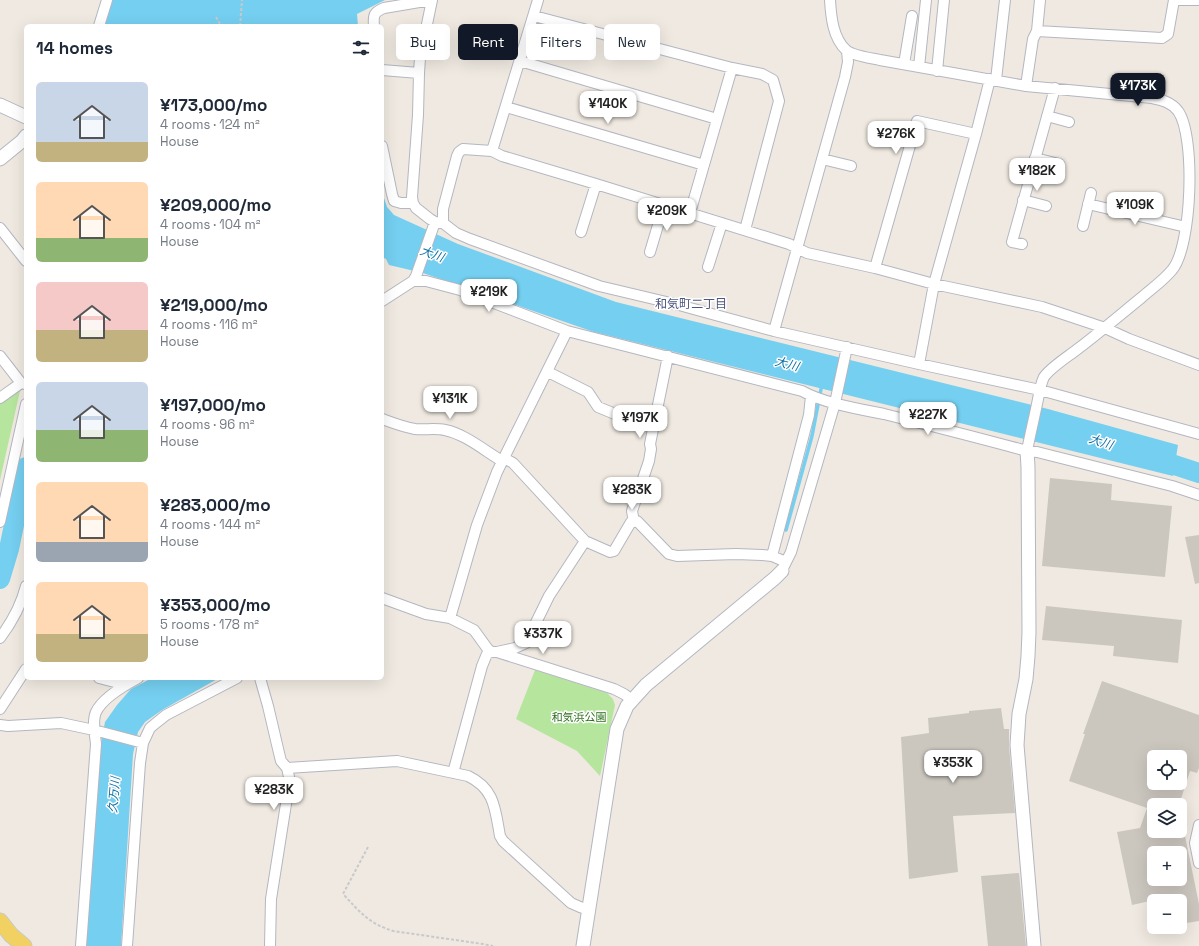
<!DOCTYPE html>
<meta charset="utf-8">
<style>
body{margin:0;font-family:"Space Grotesk","Noto Sans JP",sans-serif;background:#f2f2f3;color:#1f2937;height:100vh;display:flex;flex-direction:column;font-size:15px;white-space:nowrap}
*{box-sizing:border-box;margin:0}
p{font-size:13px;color:#747a83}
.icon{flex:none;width:22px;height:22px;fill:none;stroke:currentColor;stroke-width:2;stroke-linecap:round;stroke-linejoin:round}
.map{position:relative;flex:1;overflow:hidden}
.details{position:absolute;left:24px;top:24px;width:360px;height:656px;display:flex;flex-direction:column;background:#fff;border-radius:6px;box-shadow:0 4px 16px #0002}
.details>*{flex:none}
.hud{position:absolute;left:396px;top:24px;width:380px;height:36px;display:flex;gap:8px}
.controls{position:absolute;left:1147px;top:750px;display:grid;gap:8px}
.controls a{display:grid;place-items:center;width:40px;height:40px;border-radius:6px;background:#fff;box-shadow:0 4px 16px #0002;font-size:20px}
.price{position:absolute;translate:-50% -34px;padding:0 9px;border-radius:8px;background:#fff;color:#222;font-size:13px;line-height:26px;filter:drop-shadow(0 1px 2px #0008)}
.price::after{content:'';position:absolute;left:50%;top:24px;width:12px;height:9px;margin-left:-6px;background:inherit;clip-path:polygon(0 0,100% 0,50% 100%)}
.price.current{background:#111827;color:#fff}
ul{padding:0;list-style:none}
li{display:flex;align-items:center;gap:12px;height:100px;padding:0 12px}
li span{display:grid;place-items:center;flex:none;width:112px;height:80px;border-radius:6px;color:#555}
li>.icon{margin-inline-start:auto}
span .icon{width:48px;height:48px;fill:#fffc;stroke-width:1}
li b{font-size:17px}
h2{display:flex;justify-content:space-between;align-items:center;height:48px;padding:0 12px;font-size:17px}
.chip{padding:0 14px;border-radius:6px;background:#fff;box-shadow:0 4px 16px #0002;font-size:14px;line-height:36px}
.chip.current{background:#111827;color:#fff}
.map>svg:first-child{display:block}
.green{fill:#b6e59e}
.water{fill:#75cff0}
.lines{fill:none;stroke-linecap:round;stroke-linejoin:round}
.stream{stroke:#75cff0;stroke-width:3.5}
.river{stroke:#75cff0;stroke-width:20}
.building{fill:#cbc7bf;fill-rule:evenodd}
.street-casing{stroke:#b4b7c1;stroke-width:12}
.secondary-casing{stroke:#b4b7c1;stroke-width:15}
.primary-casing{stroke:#c9c9c9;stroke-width:17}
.path{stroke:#c9c9c9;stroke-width:2;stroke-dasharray:3 2;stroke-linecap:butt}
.street{stroke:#fff;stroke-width:10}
.secondary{stroke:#fff;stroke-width:13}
.primary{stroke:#f2d163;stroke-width:15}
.labels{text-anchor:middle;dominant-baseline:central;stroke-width:3;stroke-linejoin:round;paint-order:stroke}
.park-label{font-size:11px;fill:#2c6e1b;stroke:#fff}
.water-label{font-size:12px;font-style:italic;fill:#0d6fa3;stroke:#fff}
.neighbourhood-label{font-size:12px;fill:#4d5680;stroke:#fff}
</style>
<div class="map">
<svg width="1199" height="946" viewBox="0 0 1199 946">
<rect width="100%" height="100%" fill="#efe9e1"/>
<!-- green -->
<path class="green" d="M 17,389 L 20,391 L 0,480 L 0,401 Z
M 535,670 L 607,693 L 613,699 L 615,705 L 600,776 L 577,751 L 516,719 Z"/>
<!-- water -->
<path class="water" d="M 112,0 L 385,0 L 357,14 L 358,26 L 104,26 Z
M 382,192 L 387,207 L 394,215 L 458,244 L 616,302 L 1048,409 L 1178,445 L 1173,476 L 594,332 L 423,273 L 389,265 L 386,259 L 382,257 Z
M 152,678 L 219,678 L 162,710 L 145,722 L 138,732 L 133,754 L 121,946 L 86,946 L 101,743 L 105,722 L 117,705 L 131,689 Z"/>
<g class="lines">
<!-- stream -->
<path class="stream" d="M 786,530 L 812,436 L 822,384"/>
<!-- river -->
<path class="river" d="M 1150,457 L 1199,473
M 0,579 L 9,549 L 26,467"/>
</g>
<!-- building -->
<path class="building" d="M 1050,478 L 1112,484 L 1111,500 L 1172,506 L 1165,577 L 1042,566 Z
M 1199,535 L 1199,583 L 1195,584 L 1185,537 Z
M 1046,606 L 1182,620 L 1178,663 L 1113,656 L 1114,646 L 1042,640 Z
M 1102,681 L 1199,715 L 1199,768 L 1197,773 L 1190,771 L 1179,805 L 1154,805 L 1154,831 L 1184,831 L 1199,904 L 1199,921 L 1180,924 L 1180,901 L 1159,901 L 1159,899 L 1132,905 L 1117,832 L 1140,828 L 1147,808 L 1069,781 L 1085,734 L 1083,734 ZM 1154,757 L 1180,757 L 1180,783 L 1154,783 ZM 1154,853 L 1180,853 L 1180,879 L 1154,879 Z
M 1001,708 L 1004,729 L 1009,729 L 1009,746 L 1015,813 L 953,816 L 958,872 L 909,879 L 901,737 L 929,733 L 928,718 L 969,713 L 969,711 Z
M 1019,873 L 1026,946 L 988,946 L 981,876 Z"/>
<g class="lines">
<!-- street casing -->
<g class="street-casing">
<path id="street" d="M 432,0 L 420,58 L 419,73 L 418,115 L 412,197 L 413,203 L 416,208 L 430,219 L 435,222 L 443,223 L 456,233 L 470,239 L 599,286 L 679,305 L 774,331 L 919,364 L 1040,390 L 1199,434
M 830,0 C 831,17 833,38 846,50 C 853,56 871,58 880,60 L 1026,86 L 1152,98 C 1162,100 1171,102 1178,111 C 1196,136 1192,247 1172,270 C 1163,281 1151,289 1141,298 C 1120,315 1100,332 1079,348 C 1069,356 1051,367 1044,377 C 1040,385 1039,395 1037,404 C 1034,419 1030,435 1027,451
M 1174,0 L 1199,0
M 534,16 L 732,68 L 762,74 L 773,80 L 779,101 L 745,230
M 99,26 L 107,0
M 374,26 C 373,15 374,12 384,8 L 431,0
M 1037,31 L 1162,38 L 1168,34 L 1174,0
M 520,61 L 717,119
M 904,64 L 912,16
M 919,67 L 926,0
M 382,70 L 419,73
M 937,71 L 944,0
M 996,80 L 1005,0
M 1026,86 L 1033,39 L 1037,31 L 1040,0
M 506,107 L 704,165
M 1047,116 L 1069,122
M 382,146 L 392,194 L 394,201 L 401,203 L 413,203
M 492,151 L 502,156 L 596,184 L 789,244 L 807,253 L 875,268 L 934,284 L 1042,307 L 1105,328 L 1129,339 L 1199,365
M 1035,158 L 1059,164
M 822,159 L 851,166
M 1023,200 L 1046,206
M 1088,204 L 1186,227
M 690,213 L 732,68
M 443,223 L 443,209 L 457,156 L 459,152 L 463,149 L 492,151 L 538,0
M 1083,226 L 1091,193
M 0,228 L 26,261
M 581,232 L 596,184
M 1022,244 L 1012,242 L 1055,88
M 650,252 L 664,205
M 708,267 L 722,223
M 875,268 L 917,121 L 976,134
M 413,281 L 426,281 L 460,290 L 567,331 L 802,391 C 823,403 859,409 884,414 C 932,426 979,438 1027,451 L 1037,452 L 1172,486 L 1199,495
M 382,301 L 413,281 L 416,276 L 435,222
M 774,331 L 845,77 L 848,62 L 847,51
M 0,356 L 21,383 L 26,384
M 919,364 L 934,284 L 976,134 L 990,79
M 548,372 L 588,392 L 598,407 L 637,423 L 653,427
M 0,398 L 21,383
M 382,419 C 393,423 403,427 415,429 C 425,430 435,428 445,430 C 465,434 485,451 502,461
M 504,458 L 513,463 L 585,541 L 610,552 L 614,551 L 631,522 L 637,521 L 666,551 L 669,554 L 677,556 L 736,554 L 762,555 L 772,556 L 786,562
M 0,522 L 26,404
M 634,522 L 632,511 L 649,461 L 651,449 L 650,444 L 668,356
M 772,556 L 809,415 L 811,396
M 783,568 L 791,552 L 835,403 L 847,347
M 382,598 L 426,614 L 450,618 L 474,630 L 487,648 L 491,652 L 497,652 L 614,689 L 624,694 L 632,700
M 450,618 L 477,525 L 497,472 L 567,331
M 0,638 C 12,622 21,606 26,586
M 497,652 L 515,648 L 526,643 L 549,596 L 585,541
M 99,678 L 126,685
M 260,678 L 268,706 L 279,753 L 281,761 L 287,768 L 289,777 L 289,785 L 271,899 L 270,946
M 0,709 L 26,669
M 0,725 L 8,726 L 61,723 L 94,730 L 143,743
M 287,768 L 397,761 L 468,776 C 495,789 495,809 500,836 L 503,841 L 571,903 L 580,907 L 589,910
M 453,773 L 482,666 L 487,654 L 491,652
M 1199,825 L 1195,843 L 1199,863
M 81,946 L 96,744 C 95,734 92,721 96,712 C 102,699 125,685 138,678
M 127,946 L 140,763 L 143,743 L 150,728 L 156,723 L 166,715 L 237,678"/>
</g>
<!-- secondary casing -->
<g class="secondary-casing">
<path id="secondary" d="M 0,105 L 26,117
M 0,159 L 22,141 L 26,136
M 1027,451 L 1028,467 L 1029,632 L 1028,656 L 1026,679 L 1019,714 L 1017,745 L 1034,946
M 583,946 L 617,729 L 627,706 L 646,685 L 775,578 L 782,571"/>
</g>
<!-- primary casing -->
<g class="primary-casing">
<path id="primary" d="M 0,921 L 11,935 L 24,946"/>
</g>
<!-- path -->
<path class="path" d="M 216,17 L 221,26
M 240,26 L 242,0
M 368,847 L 343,894 C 360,912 368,923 393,931 L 483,944 L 493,946"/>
<!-- street -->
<use href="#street" class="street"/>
<!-- secondary -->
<use href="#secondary" class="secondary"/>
<!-- primary -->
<use href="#primary" class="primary"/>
</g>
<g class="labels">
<!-- park labels -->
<g class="park-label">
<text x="579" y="717">和気浜公園</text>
</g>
<!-- water labels -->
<g class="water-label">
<text transform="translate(432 254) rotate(20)">大川</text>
<text transform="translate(787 364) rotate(15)">大川</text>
<text transform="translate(1101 442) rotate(18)">大川</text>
<text transform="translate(114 795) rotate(-85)">久万川</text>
</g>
<!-- neighbourhood labels -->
<g class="neighbourhood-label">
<text x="691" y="304">和気町二丁目</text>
</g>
</g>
</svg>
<div class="controls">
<a><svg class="icon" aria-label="locate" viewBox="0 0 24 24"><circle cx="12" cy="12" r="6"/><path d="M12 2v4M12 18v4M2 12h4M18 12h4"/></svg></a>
<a><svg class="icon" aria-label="layers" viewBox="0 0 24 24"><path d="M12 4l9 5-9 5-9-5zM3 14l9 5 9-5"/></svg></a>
<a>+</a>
<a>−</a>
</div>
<b class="price current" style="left:1138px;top:107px">¥173K</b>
<b class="price" style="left:608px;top:125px">¥140K</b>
<b class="price" style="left:896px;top:155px">¥276K</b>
<b class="price" style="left:1037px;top:192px">¥182K</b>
<b class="price" style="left:1135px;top:226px">¥109K</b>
<b class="price" style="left:667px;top:232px">¥209K</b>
<b class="price" style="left:489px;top:313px">¥219K</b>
<b class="price" style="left:450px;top:420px">¥131K</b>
<b class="price" style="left:928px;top:436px">¥227K</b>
<b class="price" style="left:640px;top:439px">¥197K</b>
<b class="price" style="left:632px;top:511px">¥283K</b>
<b class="price" style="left:543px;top:655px">¥337K</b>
<b class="price" style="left:953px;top:784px">¥353K</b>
<b class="price" style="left:274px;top:811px">¥283K</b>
<div class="hud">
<a class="chip">Buy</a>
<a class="chip current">Rent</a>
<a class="chip">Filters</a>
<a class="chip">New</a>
</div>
<section class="details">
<h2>14 homes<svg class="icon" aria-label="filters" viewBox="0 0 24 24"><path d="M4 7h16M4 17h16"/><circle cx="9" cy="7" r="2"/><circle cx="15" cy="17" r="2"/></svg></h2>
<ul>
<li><span style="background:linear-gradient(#c9d6e8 75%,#c2b280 0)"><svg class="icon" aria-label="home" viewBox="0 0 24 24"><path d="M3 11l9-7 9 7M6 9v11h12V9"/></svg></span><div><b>¥173,000/mo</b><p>4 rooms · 124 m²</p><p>House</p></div></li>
<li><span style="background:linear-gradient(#ffd9b3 70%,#8fb573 0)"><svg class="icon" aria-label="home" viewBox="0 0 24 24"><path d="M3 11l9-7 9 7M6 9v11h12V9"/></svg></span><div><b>¥209,000/mo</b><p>4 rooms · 104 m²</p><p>House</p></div></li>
<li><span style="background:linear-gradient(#f6c9c9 60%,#c2b280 0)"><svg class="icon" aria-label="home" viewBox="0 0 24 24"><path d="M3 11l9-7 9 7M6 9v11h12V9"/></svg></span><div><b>¥219,000/mo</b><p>4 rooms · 116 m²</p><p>House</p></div></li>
<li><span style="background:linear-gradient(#c9d6e8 60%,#8fb573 0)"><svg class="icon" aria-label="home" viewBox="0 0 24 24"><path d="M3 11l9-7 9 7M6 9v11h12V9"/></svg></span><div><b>¥197,000/mo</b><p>4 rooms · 96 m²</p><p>House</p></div></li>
<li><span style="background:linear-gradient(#ffd9b3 75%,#9aa5b1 0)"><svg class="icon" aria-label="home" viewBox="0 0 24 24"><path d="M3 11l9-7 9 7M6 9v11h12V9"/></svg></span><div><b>¥283,000/mo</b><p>4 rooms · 144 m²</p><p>House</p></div></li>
<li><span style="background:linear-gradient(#ffd9b3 65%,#c2b280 0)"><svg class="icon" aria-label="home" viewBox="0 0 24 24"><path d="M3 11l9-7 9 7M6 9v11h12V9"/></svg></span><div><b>¥353,000/mo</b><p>5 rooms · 178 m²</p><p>House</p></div></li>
</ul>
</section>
</div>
